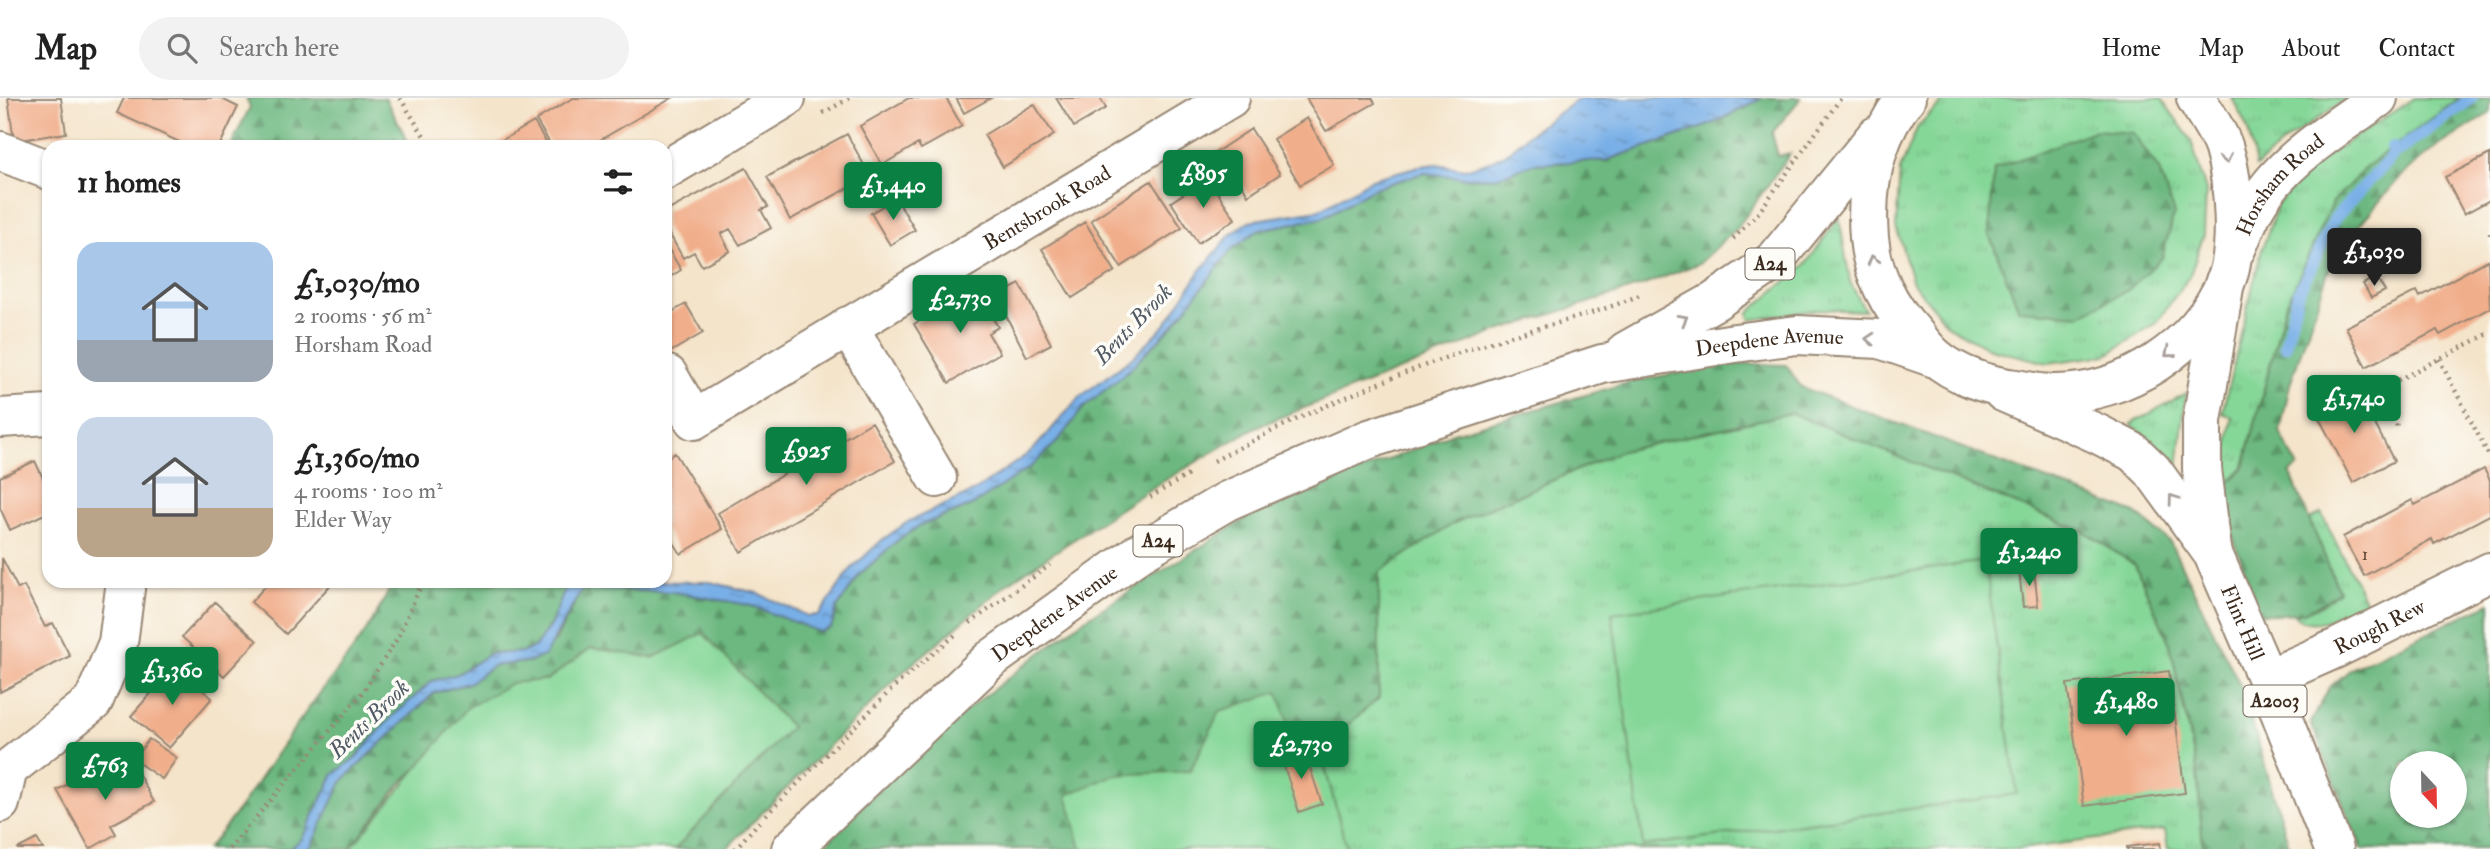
<!DOCTYPE html>
<meta charset="utf-8">
<style>
body{margin:0;font-family:"IM FELL Double Pica",serif;background:#f2f2f2;color:#222;height:100vh;display:flex;flex-direction:column;font-size:26px;white-space:nowrap}
*{box-sizing:border-box;margin:0}
p{font-size:23px;color:#767676}
.icon{flex:none;width:38px;height:38px;fill:none;stroke:currentColor;stroke-width:2;stroke-linecap:round;stroke-linejoin:round}
.map{position:relative;flex:1;overflow:hidden}
.details{position:absolute;left:42px;top:42px;width:630px;height:448px;display:flex;flex-direction:column;background:#fff;border-radius:21px;box-shadow:0 2px 5px #0004}
.details>*{flex:none}
.needle{width:46px;rotate:158deg}
.tools{position:absolute;left:2390px;top:653px;display:grid;gap:14px}
.tools a{display:grid;place-items:center;width:77px;height:77px;border-radius:50%;background:#fff;box-shadow:0 2px 5px #0004;font-size:35px}
.price{position:absolute;translate:-50% -60px;padding:0 16px;border-radius:7px;background:#0b8043;color:#fff;font-size:23px;line-height:46px;filter:drop-shadow(0 2px 4px #0008)}
.price::after{content:'';position:absolute;left:50%;top:42px;width:21px;height:16px;margin-left:-10px;background:inherit;clip-path:polygon(0 0,100% 0,50% 100%)}
.price.active{background:#222;color:#fff}
ul{padding:0;list-style:none}
li{display:flex;align-items:center;gap:21px;height:175px;padding:0 35px}
li span{display:grid;place-items:center;flex:none;width:196px;height:140px;border-radius:21px;color:#555}
li>.icon{margin-inline-start:auto}
span .icon{width:84px;height:84px;fill:#fffc;stroke-width:1}
li b{font-size:30px}
h2{display:flex;justify-content:space-between;align-items:center;height:84px;padding:0 35px;font-size:30px}
header{display:flex;align-items:center;gap:42px;box-sizing:border-box;height:98px;padding:0 35px;background:#fff;border-bottom:2px solid #e0e0e0}
header strong{font-size:33px}
nav{display:flex;gap:38px;margin-inline-start:auto;font-size:24px}
.search{width:490px;height:63px;background:#f2f2f2;display:flex;align-items:center;gap:18px;box-sizing:border-box;padding:0 24px;border-radius:38px;color:#767676;font-size:26px}
.map>svg:first-child{display:block}
.grass{fill:url(#grass-tufts);stroke:#60805b;stroke-width:2}
.forest{fill:url(#forest-firs);stroke:#54714f;stroke-width:2;fill-rule:evenodd}
.garden{fill:#85d798;stroke:#60805b;stroke-width:2}
.water{fill:url(#water-ripples);stroke:#5a6c82;stroke-width:2}
.lines{fill:none;stroke-linecap:round;stroke-linejoin:round}
.stream{stroke:#78afe7;stroke-width:12}
.building{fill:#f1ae8b}
.minor-casing{stroke:#988774;stroke-width:42}
.major-casing{stroke:#988774;stroke-width:42}
.highway-casing{stroke:#988774;stroke-width:42}
.path{stroke:#988774;stroke-width:4.5;stroke-dasharray:2 5;stroke-linecap:butt}
.minor{stroke:#fff;stroke-width:38}
.major{stroke:#fff;stroke-width:38}
.highway{stroke:#fff;stroke-width:38}
.oneway{stroke:#a79f9a}
.labels{text-anchor:middle;dominant-baseline:central;stroke-width:7;stroke-linejoin:round;paint-order:stroke}
.number-label{font-size:18px;fill:#684b39}
.shield{fill:#fdfcf7;stroke:#75695f;stroke-width:2}
.shield-label{font-size:19px;font-weight:bold;fill:#3b2a1e}
.street-label{font-size:21px;fill:#3b2a1e;stroke:#fdfcf7}
.water-label{font-size:23px;font-style:italic;fill:#505964;stroke:#fdfcf7}
</style>
<header>
<strong>Map</strong>
<div class="search"><svg class="icon" aria-label="search" viewBox="0 0 24 24"><circle cx="10" cy="10" r="6"/><path d="M15 15l6 6"/></svg>Search here</div>
<nav><a>Home</a><a>Map</a><a>About</a><a>Contact</a></nav>
</header>
<div class="map">
<svg width="2490" height="751" viewBox="0 0 2490 751">
<defs>
<pattern id="grass-tufts" width="24" height="20" patternUnits="userSpaceOnUse" patternTransform="scale(1.75)"><rect width="24" height="20" fill="#85d798"/><path d="M3 7l-1-3M5 7V3M7 7l1-3M15 17l-1-3M17 17v-4M19 17l1-3" fill="none" stroke="#74b983"/></pattern>
<pattern id="forest-firs" width="22" height="20" patternUnits="userSpaceOnUse" patternTransform="scale(1.75)"><rect width="22" height="20" fill="#6cb880"/><path d="M5 1l3.5 6h-7zM16 11l3.5 6h-7z" fill="#5a9668"/></pattern>
<pattern id="water-ripples" width="26" height="14" patternUnits="userSpaceOnUse" patternTransform="scale(1.75)"><rect width="26" height="14" fill="#78afe7"/><path d="M2 4q2-2 4 0t4 0M15 11q2-2 4 0t4 0" fill="none" stroke="#648fbb"/></pattern>
</defs>
<rect width="100%" height="100%" fill="#fdfcf7"/>
<filter id="ink" filterUnits="userSpaceOnUse"><feTurbulence type="fractalNoise" baseFrequency=".0143" numOctaves="2"/><feDisplacementMap in="SourceGraphic" scale="14" xChannelSelector="R" yChannelSelector="G"/><feConvolveMatrix kernelMatrix="1 2 1 2 8 2 1 2 1" color-interpolation-filters="sRGB"/></filter>
<filter id="wash" filterUnits="userSpaceOnUse"><feTurbulence type="fractalNoise" baseFrequency=".00686" numOctaves="4" result="noise"/><feDisplacementMap in="SourceGraphic" scale="28" xChannelSelector="R" yChannelSelector="G"/><feGaussianBlur stdDeviation="1.57" result="paint"/><feColorMatrix in="noise" values="0 0 0 0 0 0 0 0 0 0 0 0 0 0 0 0 0 1.4 0 .05"/><feComposite in="paint" operator="in"/></filter>
<g filter="url(#wash)">
<rect width="100%" height="100%" fill="#f4e4ca"/>
<!-- grass -->
<path class="grass" d="M 1946,0 L 2161,0 L 2191,42 L 2206,93 L 2204,136 L 2190,177 L 2157,224 L 2107,257 L 2048,265 L 1990,251 L 1948,228 L 1913,185 L 1896,129 L 1900,72 L 1918,28 Z
M 2232,0 L 2347,0 L 2284,44 L 2256,69 L 2248,31 Z
M 2414,0 L 2460,0 L 2439,15 L 2285,209 L 2244,369 L 2225,389 L 2225,368 L 2232,319 L 2222,315 L 2261,154 L 2278,105 L 2315,66 Z
M 1839,119 L 1850,184 L 1865,213 L 1819,211 L 1751,222 L 1748,215 L 1806,166 Z
M 2186,295 L 2178,370 L 2172,374 L 2155,346 L 2131,326 Z
M 1791,315 L 2085,434 L 2135,467 L 2170,546 L 2197,672 L 2204,751 L 2168,751 L 2165,732 L 2019,751 L 1347,751 L 1320,651 L 1379,599 L 1378,474 L 1456,424 L 1621,353 Z
M 2321,415 L 2366,504 C 2346,514 2313,536 2294,517 L 2321,508 L 2339,493 L 2309,421 Z"/>
<!-- forest -->
<path class="forest" d="M 246,0 L 385,0 L 411,49 L 236,49 L 232,45 L 250,9 Z
M 1762,0 L 1801,0 L 1772,35 L 1778,58 L 1790,56 L 1737,130 L 1700,165 L 1644,187 L 1499,233 L 1256,329 L 1147,393 L 1008,485 L 902,575 L 726,751 L 675,751 L 791,629 L 703,536 L 653,560 L 591,550 L 547,582 L 511,585 L 401,685 L 350,751 L 307,751 L 343,682 L 434,595 L 468,585 L 493,568 L 533,563 L 556,542 L 582,491 L 673,494 L 749,507 L 820,534 L 831,530 L 837,510 L 860,476 L 899,441 L 921,427 L 973,407 L 1058,343 L 1083,310 L 1129,272 L 1174,226 L 1231,151 L 1258,132 L 1322,120 L 1374,90 L 1424,75 L 1467,80 L 1497,79 L 1532,66 L 1607,62 L 1712,26 Z
M 2460,0 L 2490,0 L 2490,15 L 2431,53 L 2402,77 L 2343,146 L 2328,174 L 2290,286 L 2280,334 L 2298,369 L 2290,375 L 2339,493 C 2311,517 2295,517 2259,516 L 2230,430 L 2225,389 L 2244,369 L 2285,209 L 2332,105 L 2368,67 Z
M 2096,32 L 2133,35 L 2159,72 L 2174,116 L 2162,160 L 2128,192 L 2080,217 L 2019,212 L 1989,136 L 1994,71 Z
M 1729,265 L 1786,267 L 1801,289 L 2135,415 L 2170,444 L 2242,591 L 2290,751 L 2203,751 L 2197,672 L 2170,546 L 2135,467 L 2085,434 L 1791,315 L 1621,353 L 1456,424 L 1379,474 L 1379,600 L 1320,651 L 1295,645 L 1278,595 L 1220,613 L 1190,673 L 1114,677 L 1068,697 L 1081,751 L 821,751 L 919,649 L 1082,523 L 1247,420 L 1453,335 L 1631,284 Z
M 393,483 L 572,483 L 567,487 L 551,526 L 536,548 L 524,554 L 489,556 L 458,576 L 432,583 L 391,620 L 355,660 L 334,676 L 302,741 L 290,751 L 207,751 C 247,705 277,652 314,603 C 343,564 374,529 393,483 Z
M 2490,505 L 2490,751 L 2361,751 L 2311,625 L 2329,590 L 2352,570 ZM 2403,665 L 2455,665 L 2455,718 L 2403,718 Z"/>
<!-- garden -->
<path class="garden" d="M 1985,463 L 2017,696 L 1643,748 L 1612,515 Z
M 703,535 L 791,629 L 675,751 L 350,751 L 467,610 L 512,585 L 547,582 L 591,550 L 653,560 Z
M 1278,594 L 1295,645 L 1320,651 L 1347,751 L 1081,751 L 1067,697 L 1114,677 L 1190,673 L 1220,613 Z"/>
<!-- water -->
<path class="water" d="M 1580,0 L 1762,0 L 1712,26 L 1607,62 L 1532,66 L 1497,79 L 1467,80 L 1424,75 L 1374,90 L 1322,120 L 1258,132 L 1231,152 L 1174,226 L 1129,272 L 1083,310 L 1058,343 L 1033,367 L 973,407 L 921,427 L 899,441 L 860,476 L 837,510 L 831,530 L 820,534 L 749,507 L 673,494 L 582,491 L 545,557 L 533,563 L 493,568 L 469,585 L 434,595 L 343,682 L 311,748 L 307,751 L 290,751 L 302,741 L 334,676 L 355,660 L 391,620 L 432,583 L 458,576 L 489,556 L 524,554 L 536,548 L 551,526 L 567,487 L 572,483 L 710,484 L 757,495 L 808,518 L 819,517 L 851,471 L 882,442 L 909,423 L 973,394 L 1032,353 L 1080,299 L 1133,259 L 1165,227 L 1201,172 L 1230,137 L 1249,123 L 1319,112 L 1372,81 L 1419,68 L 1437,66 L 1465,71 L 1493,62 L 1509,54 L 1526,38 Z"/>
<g class="lines">
<!-- stream -->
<path class="stream" d="M 2392,49 L 2395,55 L 2472,0
M 2285,248 L 2298,195 L 2335,120 L 2395,55"/>
</g>
<g id="blocks">
<!-- building -->
<path class="building" d="M 8,0 L 61,0 L 66,35 L 14,43 Z
M 124,0 L 220,0 L 238,9 L 219,49 L 190,49 L 117,15 Z
M 573,0 L 672,0 L 588,49 L 552,49 L 536,22 Z
M 909,0 L 946,0 L 962,28 L 921,51 L 918,46 L 882,67 L 860,28 Z
M 956,0 L 991,0 L 964,15 Z
M 1056,0 L 1100,0 L 1106,10 L 1074,29 Z
M 1306,0 L 1372,0 L 1375,5 L 1326,33 Z
M 1034,6 L 1054,37 L 1003,69 L 984,37 Z
M 1307,20 L 1334,67 L 1300,87 L 1273,41 Z
M 534,24 L 549,49 L 490,49 Z
M 1251,31 L 1280,76 L 1248,97 L 1239,81 L 1223,92 L 1204,62 Z
M 847,36 L 870,78 L 790,122 L 767,79 Z
M 2490,56 L 2490,102 L 2464,116 L 2445,79 Z
M 746,70 L 768,109 L 761,112 L 771,130 L 740,147 L 730,131 L 721,136 L 730,153 L 702,168 L 694,154 L 683,160 L 665,128 L 665,114 Z
M 1208,80 L 1235,121 L 1198,145 L 1171,104 Z
M 1151,83 L 1182,130 L 1121,169 L 1091,122 Z
M 896,100 L 915,132 L 890,147 L 871,115 Z
M 1085,124 L 1115,173 L 1072,200 L 1042,151 Z
M 665,145 L 681,172 L 665,182 Z
M 2488,162 L 2490,210 L 2440,237 L 2437,232 L 2366,269 L 2346,229 L 2417,193 L 2420,199 Z
M 2376,179 L 2385,193 L 2371,200 L 2363,186 Z
M 1020,186 L 1051,246 L 1027,259 L 996,198 Z
M 975,190 L 998,229 L 988,235 L 1000,255 L 949,285 L 914,226 Z
M 686,206 L 703,235 L 665,257 L 665,218 Z
M 2326,291 L 2334,296 L 2339,305 L 2359,295 L 2394,363 L 2353,385 L 2317,316 L 2322,313 L 2317,295 Z
M 872,324 L 895,363 L 741,454 L 718,415 Z
M 675,355 L 722,431 L 681,456 L 665,431 L 665,361 Z
M 35,363 L 49,393 L 49,414 L 10,432 L 0,410 L 0,379 Z
M 2484,371 L 2490,382 L 2490,417 L 2434,446 L 2432,441 L 2364,478 L 2343,439 L 2412,402 L 2415,407 Z
M 2,460 L 18,491 L 24,488 L 45,529 L 53,525 L 70,558 L 0,594 Z
M 2034,471 L 2038,508 L 2023,509 L 2019,472 Z
M 270,483 L 334,483 L 286,536 L 251,504 Z
M 215,504 L 257,543 L 224,578 L 182,539 Z
M 175,568 L 212,600 L 169,650 L 131,618 Z
M 2169,573 L 2185,695 L 2084,708 L 2067,586 Z
M 149,641 L 177,660 L 162,681 L 134,662 Z
M 1304,652 L 1322,706 L 1299,714 L 1281,659 Z
M 131,662 L 154,704 L 111,727 L 116,736 L 90,751 L 57,692 L 85,677 L 90,685 Z
M 37,741 L 43,751 L 17,751 Z
M 2160,745 L 2161,751 L 2127,751 L 2127,749 Z"/>
</g>
</g>
<g filter="url(#ink)">
<use href="#blocks" fill-opacity="0" stroke="#988774" stroke-width="2"/>
<g class="lines">
<!-- minor casing -->
<g class="minor-casing">
<g id="minor">
<path d="M 0,53 L 49,72"/>
<path d="M 665,72 L 786,0"/>
<path d="M 848,228 L 937,380"/>
<path id="s1" d="M 668,277 L 694,322 L 1230,0"/>
<path d="M 0,320 L 49,317"/>
<path id="s2" d="M 2267,581 L 2337,550 L 2490,474"/>
<path d="M 0,705 L 8,671 L 93,604 L 118,545 L 126,483"/>
</g>
</g>
<!-- major casing -->
<g class="major-casing">
<g id="major">
<path id="s3" d="M 2003,294 L 2098,336 L 2133,354 L 2152,372 L 2213,456 L 2267,581 L 2334,751"/>
<path d="M 2212,451 L 2202,371 L 2202,323 L 2225,183"/>
</g>
</g>
<!-- highway casing -->
<g class="highway-casing">
<g id="highway">
<path d="M 1906,0 C 1874,40 1865,90 1869,140 C 1872,175 1889,208 1913,234 C 1920,242 1926,251 1934,258 C 1955,277 1989,288 2016,291 C 2028,293 2041,296 2053,296 C 2125,297 2198,249 2226,183 C 2239,150 2234,85 2224,51 C 2219,34 2205,16 2196,0"/>
<path id="s4" d="M 2236,151 C 2242,138 2247,124 2254,111 C 2280,63 2335,31 2378,0"/>
<path d="M 1626,253 L 1715,203 L 1774,163 L 1876,38"/>
<path id="s5" d="M 791,751 L 990,562 L 1140,454 L 1227,403 L 1369,341 L 1602,266 L 1735,245 L 1797,237 L 1880,241 L 1935,260"/>
</g>
</g>
<!-- path -->
<path class="path" d="M 400,0 L 431,49
M 823,15 L 850,0
M 2490,135 L 2490,141
M 1733,141 L 1759,114 L 1841,0
M 2439,261 L 2490,360
M 2397,328 L 2378,292 L 2490,235
M 1214,363 C 1299,317 1388,279 1479,248 C 1533,230 1591,219 1642,196
M 1150,399 L 1188,377
M 970,525 L 1050,467
M 766,717 L 897,586 L 955,537
M 229,751 L 363,594 L 397,541 L 423,483
M 735,751 L 760,723"/>
<!-- minor -->
<use href="#minor" class="minor"/>
<!-- major -->
<use href="#major" class="major"/>
<!-- highway -->
<use href="#highway" class="highway"/>
</g>
<!-- one-way arrows -->
<defs><path id="oneway-chevron" d="M-2-3.5L2.5 0L-2 3.5" fill="none" stroke-width="1.6" stroke-linecap="round" stroke-linejoin="round" transform="scale(1.75)"/></defs>
<g class="oneway">
<use href="#oneway-chevron" transform="translate(2226 61) rotate(79)"/>
<use href="#oneway-chevron" transform="translate(1873 162) rotate(-106)"/>
<use href="#oneway-chevron" transform="translate(1683 221) rotate(-29)"/>
<use href="#oneway-chevron" transform="translate(1870 241) rotate(-176)"/>
<use href="#oneway-chevron" transform="translate(2169 255) rotate(141)"/>
<use href="#oneway-chevron" transform="translate(2173 401) rotate(-126)"/>
</g>
</g>
<g class="labels">
<!-- number labels -->
<g class="number-label">
<text x="2365" y="456">1</text>
</g>
<!-- shield labels -->
<g class="shield">
<rect x="1745.5" y="150.5" width="49" height="31" rx="5"/>
<rect x="1133.5" y="427.5" width="49" height="31" rx="5"/>
<rect x="2243.5" y="587.5" width="63" height="31" rx="5"/>
</g>
<g class="shield-label">
<text x="1770" y="166">A24</text>
<text x="1158" y="443">A24</text>
<text x="2275" y="603">A2003</text>
</g>
<!-- street labels -->
<g class="street-label">
<text stroke="none"><textPath href="#s4" startOffset="79">Horsham Road</textPath></text>
<text stroke="none"><textPath href="#s1" startOffset="464">Bentsbrook Road</textPath></text>
<text stroke="none"><textPath href="#s5" startOffset="1129">Deepdene Avenue</textPath></text>
<text stroke="none"><textPath href="#s5" startOffset="354">Deepdene Avenue</textPath></text>
<text stroke="none"><textPath href="#s3" startOffset="348">Flint Hill</textPath></text>
<text stroke="none"><textPath href="#s2" startOffset="124">Rough Rew</textPath></text>
</g>
<!-- water labels -->
<g class="water-label">
<text transform="translate(1133 226) rotate(-46)">Bents Brook</text>
<text transform="translate(369 621) rotate(-44)">Bents Brook</text>
</g>
</g>
</svg>
<div class="tools">
<a><svg class="needle" viewBox="-14 -14 28 28"><path d="M0-13l5 13h-10z" fill="#e53935"/><path d="M0 13l5-13h-10z" fill="#767676"/></svg></a>
</div>
<b class="price" style="left:1203px;top:112px">£895</b>
<b class="price" style="left:893px;top:124px">£1,440</b>
<b class="price active" style="left:2374px;top:190px">£1,030</b>
<b class="price" style="left:960px;top:237px">£2,730</b>
<b class="price" style="left:2354px;top:337px">£1,740</b>
<b class="price" style="left:806px;top:389px">£925</b>
<b class="price" style="left:2029px;top:490px">£1,240</b>
<b class="price" style="left:172px;top:609px">£1,360</b>
<b class="price" style="left:2126px;top:640px">£1,480</b>
<b class="price" style="left:1301px;top:683px">£2,730</b>
<b class="price" style="left:105px;top:704px">£763</b>
<section class="details">
<h2>11 homes<svg class="icon" aria-label="filters" viewBox="0 0 24 24"><path d="M4 7h16M4 17h16"/><circle cx="9" cy="7" r="2"/><circle cx="15" cy="17" r="2"/></svg></h2>
<ul>
<li><span style="background:linear-gradient(#a9c7e8 70%,#9aa5b1 0)"><svg class="icon" aria-label="home" viewBox="0 0 24 24"><path d="M3 11l9-7 9 7M6 9v11h12V9"/></svg></span><div><b>£1,030/mo</b><p>2 rooms · 56 m²</p><p>Horsham Road</p></div></li>
<li><span style="background:linear-gradient(#c9d6e8 65%,#b9a48a 0)"><svg class="icon" aria-label="home" viewBox="0 0 24 24"><path d="M3 11l9-7 9 7M6 9v11h12V9"/></svg></span><div><b>£1,360/mo</b><p>4 rooms · 100 m²</p><p>Elder Way</p></div></li>
</ul>
</section>
</div>
